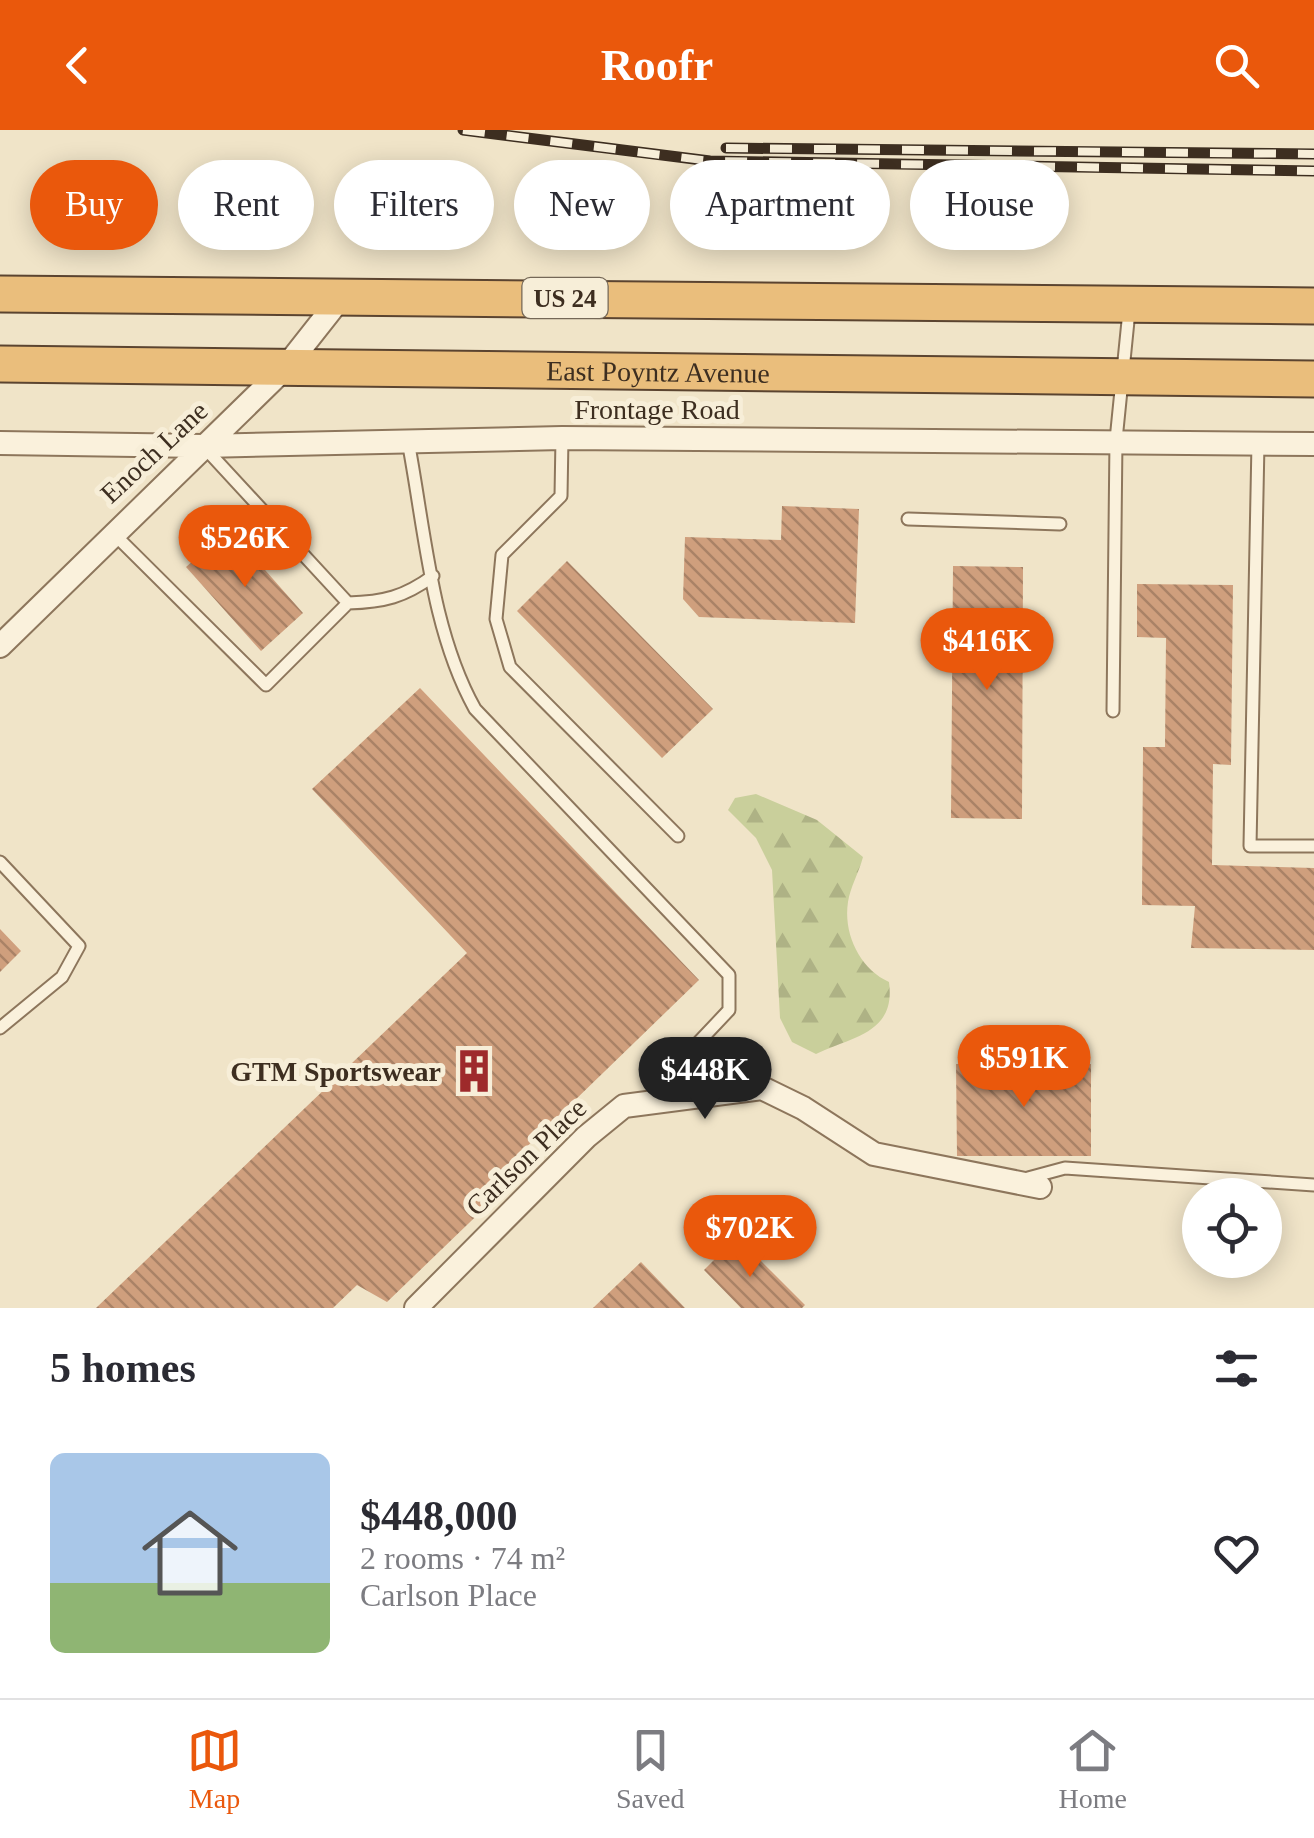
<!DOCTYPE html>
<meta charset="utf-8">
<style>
body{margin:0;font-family:Georgia,serif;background:#f2f2f3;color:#2b2b33;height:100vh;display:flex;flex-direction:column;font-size:38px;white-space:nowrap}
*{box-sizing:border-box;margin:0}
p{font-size:32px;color:#7c7c81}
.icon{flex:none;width:55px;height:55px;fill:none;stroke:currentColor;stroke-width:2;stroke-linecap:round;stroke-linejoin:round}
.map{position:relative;height:1178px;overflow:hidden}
.side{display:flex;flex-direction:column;background:#fff;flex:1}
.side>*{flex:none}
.top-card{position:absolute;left:30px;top:30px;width:1255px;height:90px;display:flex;gap:20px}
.controls{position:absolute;left:1182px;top:1048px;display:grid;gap:20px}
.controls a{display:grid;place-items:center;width:100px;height:100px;border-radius:50%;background:#fff;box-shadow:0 5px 25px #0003;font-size:50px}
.price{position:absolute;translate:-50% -85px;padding:0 22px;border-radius:35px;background:#ea580c;color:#fff;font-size:32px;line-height:65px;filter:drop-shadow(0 2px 5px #0008)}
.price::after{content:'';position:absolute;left:50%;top:60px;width:30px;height:22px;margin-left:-15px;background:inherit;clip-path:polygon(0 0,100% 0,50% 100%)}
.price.current{background:#222;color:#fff}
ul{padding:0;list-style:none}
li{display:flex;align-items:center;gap:30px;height:250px;padding:0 50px}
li+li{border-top:2px solid #e1e1e2}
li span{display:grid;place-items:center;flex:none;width:280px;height:200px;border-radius:15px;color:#555}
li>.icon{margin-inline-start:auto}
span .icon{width:120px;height:120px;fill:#fffc;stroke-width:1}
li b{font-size:42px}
h2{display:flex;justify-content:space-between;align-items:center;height:120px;padding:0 50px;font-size:42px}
.pill{padding:0 35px;border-radius:45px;background:#fff;box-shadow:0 5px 25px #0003;font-size:35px;line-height:90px}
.pill.current{background:#ea580c;color:#fff}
header{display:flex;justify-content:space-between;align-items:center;height:130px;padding:0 50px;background:#ea580c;color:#fff;font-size:45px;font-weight:600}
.tab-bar{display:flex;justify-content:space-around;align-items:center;height:140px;border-top:2px solid #e1e1e2;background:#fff;font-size:28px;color:#7c7c81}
.tab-bar a{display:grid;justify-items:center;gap:5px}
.tab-bar .current{color:#ea580c}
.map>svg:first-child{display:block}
.forest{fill:url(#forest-firs)}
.building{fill:url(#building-back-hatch)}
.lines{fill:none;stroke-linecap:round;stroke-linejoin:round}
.service-casing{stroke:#8d765c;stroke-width:15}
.minor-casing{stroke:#8d765c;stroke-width:26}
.trunk-casing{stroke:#5b4430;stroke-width:39}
.path{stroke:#8d765c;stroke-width:4;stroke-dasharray:8 5;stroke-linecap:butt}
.service{stroke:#faf1dc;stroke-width:11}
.minor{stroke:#faf1dc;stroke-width:22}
.trunk{stroke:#eabe7c;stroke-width:35}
.rail-casing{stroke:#3d2e20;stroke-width:11}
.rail{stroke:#f7eed8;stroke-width:8;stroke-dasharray:22;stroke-linecap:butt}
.labels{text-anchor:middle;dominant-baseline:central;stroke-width:10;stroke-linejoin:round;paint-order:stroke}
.shield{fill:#f7eed8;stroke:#756857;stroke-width:2.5}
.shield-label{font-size:25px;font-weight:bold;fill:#3d2e20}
.street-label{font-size:28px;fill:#3d2e20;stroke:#f7eed8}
.poi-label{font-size:28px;font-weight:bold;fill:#3d2e20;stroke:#f7eed8;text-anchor:end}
</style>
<header><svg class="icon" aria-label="back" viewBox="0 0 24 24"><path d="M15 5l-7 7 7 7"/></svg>Roofr<svg class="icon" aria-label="search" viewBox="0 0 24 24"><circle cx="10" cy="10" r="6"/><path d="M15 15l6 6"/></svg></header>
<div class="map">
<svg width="1314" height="1178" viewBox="0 0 1314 1178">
<defs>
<pattern id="forest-firs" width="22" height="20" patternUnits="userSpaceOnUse" patternTransform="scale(2.5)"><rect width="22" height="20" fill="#c9cf9b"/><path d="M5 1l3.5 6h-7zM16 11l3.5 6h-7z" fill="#aeb285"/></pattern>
<pattern id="building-back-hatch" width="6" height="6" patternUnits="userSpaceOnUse" patternTransform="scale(2.5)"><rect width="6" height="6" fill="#cf9f7d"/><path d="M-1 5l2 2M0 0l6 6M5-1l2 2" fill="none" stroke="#a98266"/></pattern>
</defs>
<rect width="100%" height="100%" fill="#f0e4c8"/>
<!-- forest -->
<path class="forest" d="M 756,664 L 817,690 L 863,727 C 859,742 850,758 848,772 C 843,804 860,839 889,852 C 896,903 854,906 816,924 L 792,912 L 780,888 L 772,740 L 756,708 L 728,680 L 735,668 Z"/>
<!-- building -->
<path class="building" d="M 782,376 L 859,379 L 855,493 L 699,487 L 683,469 L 685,407 L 781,410 Z
M 229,399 L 303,483 L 261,521 L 186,437 Z
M 567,431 L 713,579 L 662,628 L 517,481 Z
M 953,436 L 1023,437 L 1022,689 L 951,688 Z
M 1137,454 L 1233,455 L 1231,635 L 1213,634 L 1212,735 L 1314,738 L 1314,820 L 1191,818 L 1195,776 L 1142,775 L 1143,617 L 1165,617 L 1166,508 L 1137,507 Z
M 420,558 L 699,850 L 510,1033 L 520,1044 L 387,1172 L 357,1155 L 333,1178 L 96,1178 L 467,823 L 312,659 Z
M 0,799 L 21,821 L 0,842 Z
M 956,934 L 1091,934 L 1091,1026 L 957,1026 Z
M 737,1107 L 805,1175 L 802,1178 L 741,1178 L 704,1140 Z
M 641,1132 L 685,1178 L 593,1178 Z"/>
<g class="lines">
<!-- service casing -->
<g class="service-casing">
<path id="service" d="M 562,308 L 561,366 L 502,425 L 496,489 L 510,537 L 678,706
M 408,311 C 425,400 431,500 475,579 L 729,845 L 729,880 L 679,933 L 669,972
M 1258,313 L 1250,716 L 1314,716
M 908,389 L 1060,394
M 112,402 L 266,555 L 348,473 L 204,317
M 348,473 C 384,472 404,467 433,446
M 1113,581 L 1116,310 L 1129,181
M 0,732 L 79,816 L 62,847 L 0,898
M 1028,1048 L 1065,1038 L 1314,1055"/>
</g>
<!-- minor casing -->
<g class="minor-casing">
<path id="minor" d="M 0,313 L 203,316 L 562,308 L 1314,314
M 0,516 L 286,237 L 342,166
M 416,1178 L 586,1007 L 624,976 L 762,958 L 803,978 L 874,1024 L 1040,1057"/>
</g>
<!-- trunk casing -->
<g class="trunk-casing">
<g id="trunk">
<path d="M 0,164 L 1314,176"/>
<path id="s1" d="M 0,234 L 1314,249"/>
</g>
</g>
<!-- path -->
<path class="path" d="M 720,1124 L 713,1116 L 762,1067"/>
<!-- service -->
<use href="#service" class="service"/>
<!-- minor -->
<use href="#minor" class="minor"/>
<!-- trunk -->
<use href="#trunk" class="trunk"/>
<!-- rail casing -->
<g class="rail-casing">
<path id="rail" d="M 463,0 L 710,31 L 1314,41
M 726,18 L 1314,24"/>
</g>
<!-- rail -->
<use href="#rail" class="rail"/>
</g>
<!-- icons -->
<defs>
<g id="building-bare" transform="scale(3.45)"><path d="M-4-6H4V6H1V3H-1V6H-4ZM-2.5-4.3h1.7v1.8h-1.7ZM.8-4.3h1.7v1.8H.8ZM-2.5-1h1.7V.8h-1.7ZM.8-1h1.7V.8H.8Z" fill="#9e2a2b" stroke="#f7eed8" stroke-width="2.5" paint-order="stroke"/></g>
</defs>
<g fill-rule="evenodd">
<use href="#building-bare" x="474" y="941"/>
</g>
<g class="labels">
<!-- shield labels -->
<rect class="shield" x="522.5" y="148" width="85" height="40" rx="8"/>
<g class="shield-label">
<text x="565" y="168">US 24</text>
</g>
<!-- street labels -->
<g class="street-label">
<text stroke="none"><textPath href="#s1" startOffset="658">East Poyntz Avenue</textPath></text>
<text x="657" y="279">Frontage Road</text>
<text transform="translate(154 322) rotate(-43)">Enoch Lane</text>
<text transform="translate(526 1027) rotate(-44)">Carlson Place</text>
</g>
<!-- poi labels -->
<g class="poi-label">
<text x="441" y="941">GTM Sportswear</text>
</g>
</g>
</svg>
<div class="controls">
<a><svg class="icon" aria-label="locate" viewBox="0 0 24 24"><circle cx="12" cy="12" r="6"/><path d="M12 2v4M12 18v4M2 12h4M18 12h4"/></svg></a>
</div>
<b class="price" style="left:245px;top:460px">$526K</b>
<b class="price" style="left:987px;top:563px">$416K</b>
<b class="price" style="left:1024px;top:980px">$591K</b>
<b class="price current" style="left:705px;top:992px">$448K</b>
<b class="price" style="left:750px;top:1150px">$702K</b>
<div class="top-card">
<a class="pill current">Buy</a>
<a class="pill">Rent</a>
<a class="pill">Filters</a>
<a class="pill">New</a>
<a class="pill">Apartment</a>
<a class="pill">House</a>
</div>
</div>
<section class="side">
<h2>5 homes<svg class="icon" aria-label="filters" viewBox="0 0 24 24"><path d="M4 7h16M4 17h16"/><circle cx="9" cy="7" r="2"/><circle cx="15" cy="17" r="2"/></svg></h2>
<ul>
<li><span style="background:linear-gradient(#a9c7e8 65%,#8fb573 0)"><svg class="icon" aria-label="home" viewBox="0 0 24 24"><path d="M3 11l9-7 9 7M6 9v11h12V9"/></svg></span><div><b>$448,000</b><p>2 rooms · 74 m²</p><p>Carlson Place</p></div><svg class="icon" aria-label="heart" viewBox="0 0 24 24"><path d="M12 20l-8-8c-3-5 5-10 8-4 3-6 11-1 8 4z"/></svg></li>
</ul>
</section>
<nav class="tab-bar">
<a class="current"><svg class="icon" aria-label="map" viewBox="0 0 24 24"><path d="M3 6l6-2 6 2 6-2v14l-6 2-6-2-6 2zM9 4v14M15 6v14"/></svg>Map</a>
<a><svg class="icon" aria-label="saved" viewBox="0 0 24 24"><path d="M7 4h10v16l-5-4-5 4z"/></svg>Saved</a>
<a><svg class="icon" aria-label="home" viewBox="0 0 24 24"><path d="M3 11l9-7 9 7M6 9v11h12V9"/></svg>Home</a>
</nav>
